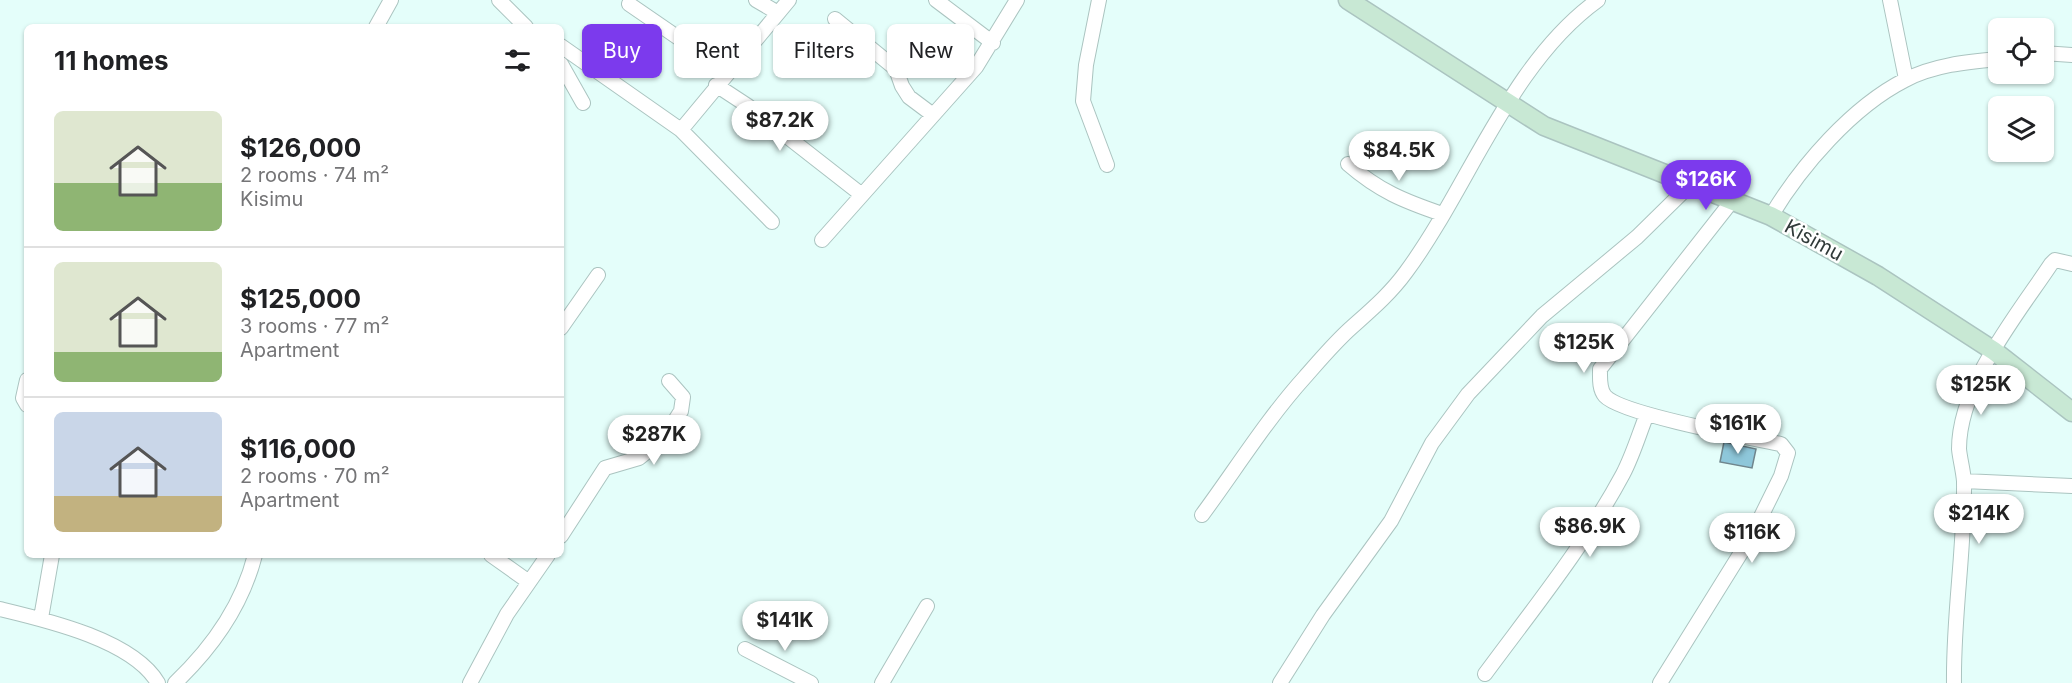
<!DOCTYPE html>
<meta charset="utf-8">
<style>
body{margin:0;font-family:Inter,sans-serif;background:#f6f6f6;color:#202124;height:100vh;display:flex;flex-direction:column;font-size:22px;white-space:nowrap}
*{box-sizing:border-box;margin:0}
p{font-size:20px;color:#757577}
.icon{flex:none;width:33px;height:33px;fill:none;stroke:currentColor;stroke-width:2;stroke-linecap:round;stroke-linejoin:round}
.map{position:relative;flex:1;overflow:hidden}
.details{position:absolute;left:24px;top:24px;width:540px;height:534px;display:flex;flex-direction:column;background:#fff;border-radius:9px;box-shadow:0 2px 4px #0004}
.details>*{flex:none}
.top-card{position:absolute;left:582px;top:24px;width:570px;height:54px;display:flex;gap:12px}
.fabs{position:absolute;left:1988px;top:18px;display:grid;gap:12px}
.fabs a{display:grid;place-items:center;width:66px;height:66px;border-radius:9px;background:#fff;box-shadow:0 2px 4px #0004;font-size:30px}
.price{position:absolute;translate:-50% -51px;padding:0 14px;border-radius:21px;background:#fff;color:#222;font-size:20px;line-height:39px;filter:drop-shadow(0 2px 3px #0008)}
.price::after{content:'';position:absolute;left:50%;top:36px;width:18px;height:14px;margin-left:-9px;background:inherit;clip-path:polygon(0 0,100% 0,50% 100%)}
.price.active{background:#7c3aed;color:#fff}
ul{padding:0;list-style:none}
li{display:flex;align-items:center;gap:18px;height:150px;padding:0 30px}
li+li{border-top:2px solid #e0e0e0}
li span{display:grid;place-items:center;flex:none;width:168px;height:120px;border-radius:9px;color:#555}
li>.icon{margin-inline-start:auto}
span .icon{width:72px;height:72px;fill:#fffc;stroke-width:1}
li b{font-size:26px}
h2{display:flex;justify-content:space-between;align-items:center;height:72px;padding:0 30px;font-size:26px}
.chip{padding:0 21px;border-radius:9px;background:#fff;box-shadow:0 2px 4px #0004;font-size:21px;line-height:54px}
.chip.active{background:#7c3aed;color:#fff}
.map>svg:first-child{display:block}
.building{fill:#8ec7da;stroke:#70868d;stroke-width:1.5}
.lines{fill:none;stroke-linecap:round;stroke-linejoin:round}
.street-casing{stroke:#abc4c0;stroke-width:16}
.secondary-casing{stroke:#abc4c0;stroke-width:21}
.street{stroke:#fff;stroke-width:14}
.secondary{stroke:#c8e8d4;stroke-width:18}
.labels{text-anchor:middle;dominant-baseline:central;stroke-width:5;stroke-linejoin:round;paint-order:stroke}
.street-label{font-size:20px;fill:#303a39;stroke:#fff}
</style>
<div class="map">
<svg width="2072" height="683" viewBox="0 0 2072 683">
<rect width="100%" height="100%" fill="#e4fefa"/>
<!-- building -->
<path class="building" d="M 1724,442 L 1756,449 L 1752,468 L 1720,462 Z"/>
<g class="lines">
<!-- street casing -->
<g class="street-casing">
<path id="street" d="M 499,0 L 526,27
M 756,0 L 778,13
M 936,0 L 993,43
M 1099,0 L 1086,65 L 1083,101 L 1107,165
M 1890,0 L 1906,79
M 629,4 L 728,72
M 835,19 L 896,69 L 902,86 L 909,97 L 933,115
M 376,27 L 391,0
M 561,46 L 681,130 L 772,222
M 2043,53 L 2072,55
M 561,64 L 583,103
M 716,85 L 748,106 L 862,195
M 681,130 L 789,0
M 1348,164 C 1379,191 1404,201 1442,214
M 1771,216 C 1801,166 1852,107 1905,80 C 1934,65 1966,62 1998,59
M 822,240 L 976,67 L 1017,0
M 561,328 L 598,275
M 27,380 L 23,398 L 27,405
M 1964,481 C 1963,470 1960,459 1959,449 C 1959,385 2017,315 2051,264 L 2055,260 L 2072,264
M 1202,515 C 1236,469 1267,419 1305,377 C 1320,360 1335,342 1352,327 C 1371,310 1390,294 1406,272 C 1469,187 1510,63 1598,0
M 561,536 L 605,468 L 639,458 L 664,438 L 681,411 L 683,397 L 669,381
M 491,555 L 529,582
M 0,609 C 46,620 133,640 158,683
M 41,618 L 52,555
M 745,649 L 811,683
M 1485,674 C 1533,609 1585,545 1623,474 C 1633,455 1639,434 1647,414
M 175,683 C 213,647 242,606 255,555
M 470,683 L 507,614 L 548,555
M 882,683 L 927,606
M 1280,683 L 1323,615 L 1391,521 L 1432,443 L 1468,394 L 1542,316 L 1637,237 L 1690,185
M 1660,683 L 1752,535 L 1781,476 L 1788,453 L 1781,444 C 1751,438 1621,414 1605,396 C 1599,389 1600,378 1600,369 L 1732,201
M 1954,683 C 1953,615 1965,548 1964,481 L 2072,486"/>
</g>
<!-- secondary casing -->
<g class="secondary-casing">
<path id="secondary" d="M 1348,0 L 1544,126 L 1771,216 L 1878,276 L 1994,351 L 2072,412"/>
</g>
<!-- street -->
<use href="#street" class="street"/>
<!-- secondary -->
<use href="#secondary" class="secondary"/>
</g>
<g class="labels">
<!-- street labels -->
<g class="street-label">
<text transform="translate(1814 240) rotate(29)">Kisimu</text>
</g>
</g>
</svg>
<div class="fabs">
<a><svg class="icon" aria-label="locate" viewBox="0 0 24 24"><circle cx="12" cy="12" r="6"/><path d="M12 2v4M12 18v4M2 12h4M18 12h4"/></svg></a>
<a><svg class="icon" aria-label="layers" viewBox="0 0 24 24"><path d="M12 4l9 5-9 5-9-5zM3 14l9 5 9-5"/></svg></a>
</div>
<b class="price" style="left:780px;top:152px">$87.2K</b>
<b class="price" style="left:1399px;top:182px">$84.5K</b>
<b class="price active" style="left:1706px;top:211px">$126K</b>
<b class="price" style="left:1584px;top:374px">$125K</b>
<b class="price" style="left:1981px;top:416px">$125K</b>
<b class="price" style="left:1738px;top:455px">$161K</b>
<b class="price" style="left:654px;top:466px">$287K</b>
<b class="price" style="left:1979px;top:545px">$214K</b>
<b class="price" style="left:1590px;top:558px">$86.9K</b>
<b class="price" style="left:1752px;top:564px">$116K</b>
<b class="price" style="left:785px;top:652px">$141K</b>
<div class="top-card">
<a class="chip active">Buy</a>
<a class="chip">Rent</a>
<a class="chip">Filters</a>
<a class="chip">New</a>
</div>
<section class="details">
<h2>11 homes<svg class="icon" aria-label="filters" viewBox="0 0 24 24"><path d="M4 7h16M4 17h16"/><circle cx="9" cy="7" r="2"/><circle cx="15" cy="17" r="2"/></svg></h2>
<ul>
<li><span style="background:linear-gradient(#dfe7d0 60%,#8fb573 0)"><svg class="icon" aria-label="home" viewBox="0 0 24 24"><path d="M3 11l9-7 9 7M6 9v11h12V9"/></svg></span><div><b>$126,000</b><p>2 rooms · 74 m²</p><p>Kisimu</p></div></li>
<li><span style="background:linear-gradient(#dfe7d0 75%,#8fb573 0)"><svg class="icon" aria-label="home" viewBox="0 0 24 24"><path d="M3 11l9-7 9 7M6 9v11h12V9"/></svg></span><div><b>$125,000</b><p>3 rooms · 77 m²</p><p>Apartment</p></div></li>
<li><span style="background:linear-gradient(#c9d6e8 70%,#c2b280 0)"><svg class="icon" aria-label="home" viewBox="0 0 24 24"><path d="M3 11l9-7 9 7M6 9v11h12V9"/></svg></span><div><b>$116,000</b><p>2 rooms · 70 m²</p><p>Apartment</p></div></li>
</ul>
</section>
</div>
